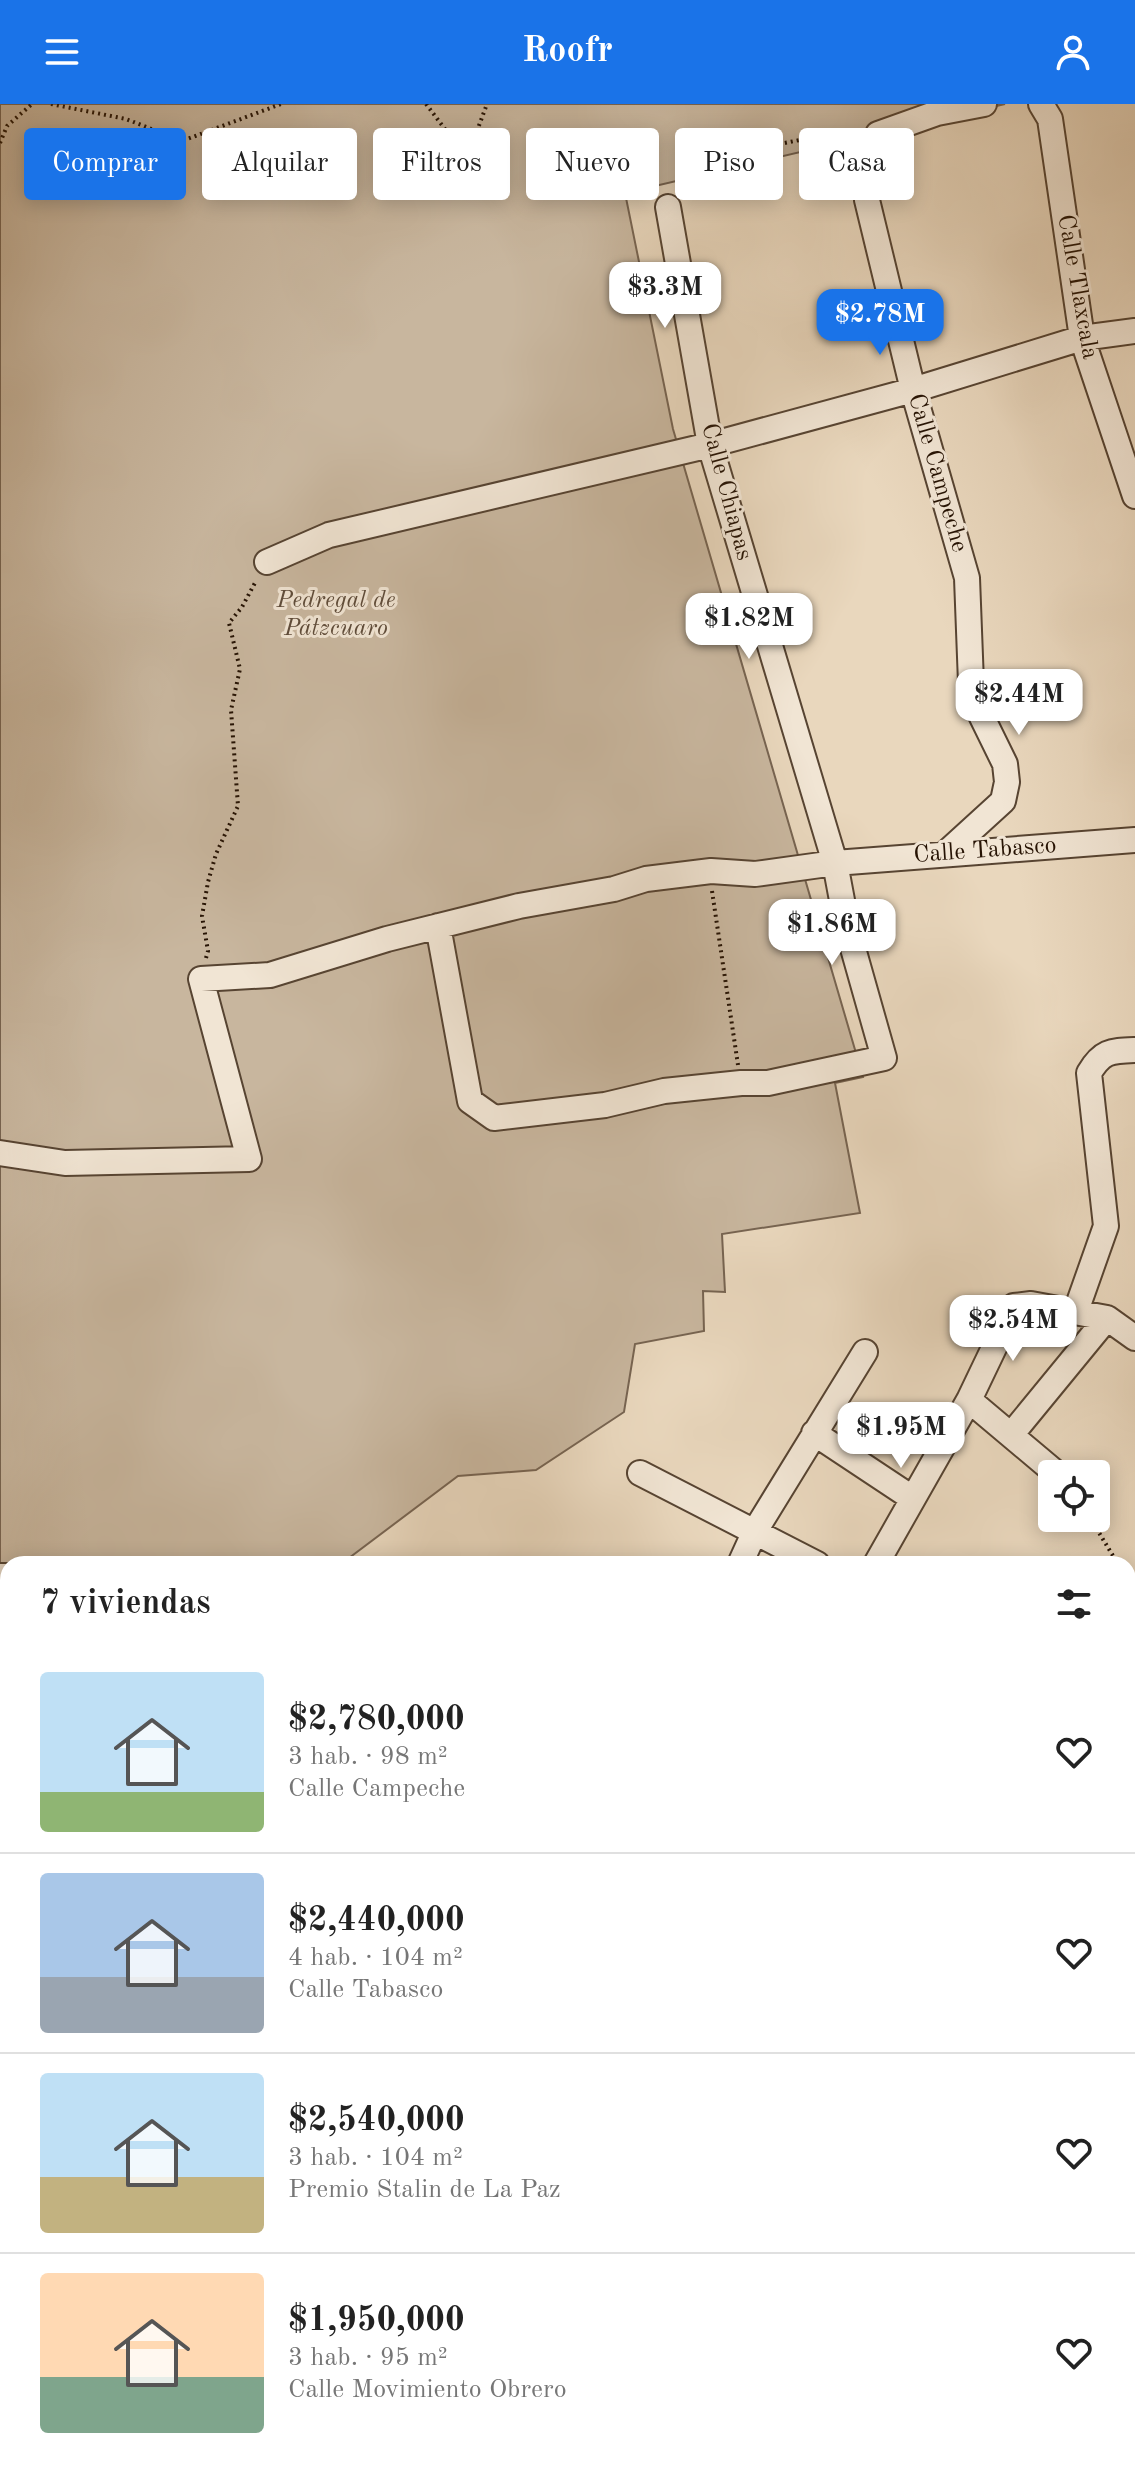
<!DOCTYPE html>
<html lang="es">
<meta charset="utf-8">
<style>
body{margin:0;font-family:"Old Standard TT",serif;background:#f6f6f6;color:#222;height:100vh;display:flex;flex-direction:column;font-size:30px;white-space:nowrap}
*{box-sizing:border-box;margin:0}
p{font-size:26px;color:#767676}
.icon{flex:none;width:44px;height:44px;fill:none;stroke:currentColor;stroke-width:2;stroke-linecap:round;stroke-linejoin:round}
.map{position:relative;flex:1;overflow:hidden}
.drawer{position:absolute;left:0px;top:1452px;width:1136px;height:914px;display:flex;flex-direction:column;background:#fff;border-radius:24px 24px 0 0;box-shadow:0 4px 20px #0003}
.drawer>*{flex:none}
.banner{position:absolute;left:24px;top:24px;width:1088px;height:72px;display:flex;gap:16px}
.buttons{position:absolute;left:1038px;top:1356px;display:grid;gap:16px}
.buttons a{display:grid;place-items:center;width:72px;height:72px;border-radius:8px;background:#fff;box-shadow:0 4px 20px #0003;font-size:40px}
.price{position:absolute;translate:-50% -68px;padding:0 18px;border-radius:16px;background:#fff;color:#222;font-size:26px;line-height:52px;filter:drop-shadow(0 2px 4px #0008)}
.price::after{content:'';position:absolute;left:50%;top:48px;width:24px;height:18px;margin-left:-12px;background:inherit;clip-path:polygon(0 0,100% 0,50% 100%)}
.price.selected{background:#1a73e8;color:#fff}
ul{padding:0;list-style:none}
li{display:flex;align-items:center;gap:24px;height:200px;padding:0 40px}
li+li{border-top:2px solid #e0e0e0}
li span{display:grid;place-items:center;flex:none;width:224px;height:160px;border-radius:8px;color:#555}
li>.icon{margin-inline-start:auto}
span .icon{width:96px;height:96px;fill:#fffc;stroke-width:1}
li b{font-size:34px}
h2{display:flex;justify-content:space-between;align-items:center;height:96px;padding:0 40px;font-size:34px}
.tag{padding:0 28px;border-radius:8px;background:#fff;box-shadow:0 4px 20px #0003;font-size:28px;line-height:72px}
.tag.selected{background:#1a73e8;color:#fff}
header{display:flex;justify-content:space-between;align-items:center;height:104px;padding:0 40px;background:#1a73e8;color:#fff;font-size:36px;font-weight:700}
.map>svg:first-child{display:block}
.green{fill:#c8b69e;stroke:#776451;stroke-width:2}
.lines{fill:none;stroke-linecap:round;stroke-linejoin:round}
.minor-casing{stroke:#574432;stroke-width:28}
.path{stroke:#261304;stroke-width:4;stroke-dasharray:2 4;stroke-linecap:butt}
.minor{stroke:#f1e5d4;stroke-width:24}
.labels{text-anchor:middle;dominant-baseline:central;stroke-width:6;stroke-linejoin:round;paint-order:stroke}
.street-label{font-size:24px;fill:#261304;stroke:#f1e5d4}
.park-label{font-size:24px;font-style:italic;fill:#5f4c3a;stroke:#f1e5d4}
</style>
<header><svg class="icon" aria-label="menu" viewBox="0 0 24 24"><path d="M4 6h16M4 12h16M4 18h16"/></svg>Roofr<svg class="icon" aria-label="person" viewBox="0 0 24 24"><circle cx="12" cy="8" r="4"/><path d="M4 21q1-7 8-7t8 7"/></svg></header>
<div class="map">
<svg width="1135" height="2365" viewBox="0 0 1135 2365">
<rect width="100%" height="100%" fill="#e9d7bd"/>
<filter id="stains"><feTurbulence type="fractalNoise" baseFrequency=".0025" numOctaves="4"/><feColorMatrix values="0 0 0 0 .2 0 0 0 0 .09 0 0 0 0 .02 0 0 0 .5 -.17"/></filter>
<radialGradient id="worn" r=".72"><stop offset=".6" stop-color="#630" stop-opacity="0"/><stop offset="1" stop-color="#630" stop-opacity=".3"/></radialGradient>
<!-- green -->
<path class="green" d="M 0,0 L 1005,0 L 625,89 L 673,325 L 863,973 L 835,979 L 860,1109 L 722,1130 L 725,1188 L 703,1187 L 704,1227 L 635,1240 L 624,1308 L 536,1366 L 458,1372 L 341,1460 L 8,1460 L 8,1559 L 0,1557 Z"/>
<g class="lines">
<!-- minor casing -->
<g class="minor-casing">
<path id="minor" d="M 1041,0 L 1050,15 L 1082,234 L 1135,392
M 267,458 L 329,431 L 710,341 L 913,286 L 1082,234 L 1135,227
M 946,749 L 1003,697 L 1007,678 L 1005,660 L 979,607 L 971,579 L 967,474 L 913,286 L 867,96 L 869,55 L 878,30 L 937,9 L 984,0
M 438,822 L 470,997 L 494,1014 L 605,1001 L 664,987 L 741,979 L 768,979 L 884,954 L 847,823 L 835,759 L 710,341 L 668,103
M 0,1049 L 65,1059 L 249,1055 L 201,875 L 270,871 L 387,835 L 519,802 L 614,785 L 646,775 L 711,767 L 755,770 L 835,759 L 1135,736
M 1076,1207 L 1106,1122 L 1089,969 C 1102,947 1110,947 1135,946
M 969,1296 L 1057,1370
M 814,1329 L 912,1394
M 1011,1331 L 1107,1214
M 640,1369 L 817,1460
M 740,1460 L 755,1427 L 865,1248
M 876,1460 L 969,1296 L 1014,1202 L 1031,1200 L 1107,1214 L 1135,1234
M 0,1472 L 8,1472
M 1128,1507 L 1135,1503
M 1128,1603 L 1135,1613
M 1128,1659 L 1135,1655
M 1128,1684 L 1135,1680
M 0,1794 L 4,1793
M 1128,1804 L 1135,1807
M 0,1979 L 8,2002
M 1128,1980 L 1135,1983
M 0,2063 L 8,2061
M 1128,2155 L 1135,2150
M 1128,2306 L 1135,2293
M 95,2358 L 96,2365
M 305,2358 L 306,2365
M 516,2358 L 521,2365
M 692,2358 L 697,2365
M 722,2358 L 728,2365
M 910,2358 L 922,2365
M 391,2365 L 399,2358
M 592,2365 L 602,2358
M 874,2365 L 882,2358
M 1097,2365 L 1100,2358"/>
</g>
<!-- path -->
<path class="path" d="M 51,0 L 126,15 L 182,37 L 281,0
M 426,0 L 467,54 L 487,0
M 0,39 L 7,22 L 32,0
M 682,87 L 709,54 L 820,32 L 855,31
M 712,787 L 738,961
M 206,854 L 208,847 L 202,812 L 208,778 L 216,750 L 238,702 L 231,606 L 240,565 L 229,519 L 242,503 L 256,477
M 1090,1414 L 1118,1460
M 1128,1859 L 1135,1855"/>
<!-- minor -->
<use href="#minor" class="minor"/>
</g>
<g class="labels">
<!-- street labels -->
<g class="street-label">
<text transform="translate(1077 183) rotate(80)">Calle Tlaxcala</text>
<text transform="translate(937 369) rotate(74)">Calle Campeche</text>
<text transform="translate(726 388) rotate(75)">Calle Chiapas</text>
<text transform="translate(985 747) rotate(-4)">Calle Tabasco</text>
</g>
<!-- park labels -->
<g class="park-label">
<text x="336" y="497">Pedregal de<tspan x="336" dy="28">Pátzcuaro</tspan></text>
</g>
</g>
<rect width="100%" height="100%" filter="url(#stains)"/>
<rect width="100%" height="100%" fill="url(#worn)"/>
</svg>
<div class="buttons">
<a><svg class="icon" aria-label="locate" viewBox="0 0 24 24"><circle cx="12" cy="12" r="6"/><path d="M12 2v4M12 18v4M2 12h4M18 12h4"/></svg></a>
</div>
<b class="price" style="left:665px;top:226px">$3.3M</b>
<b class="price selected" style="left:880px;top:253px">$2.78M</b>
<b class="price" style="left:749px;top:557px">$1.82M</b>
<b class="price" style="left:1019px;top:633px">$2.44M</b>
<b class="price" style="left:832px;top:863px">$1.86M</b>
<b class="price" style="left:1013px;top:1259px">$2.54M</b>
<b class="price" style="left:901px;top:1366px">$1.95M</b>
<div class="banner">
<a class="tag selected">Comprar</a>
<a class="tag">Alquilar</a>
<a class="tag">Filtros</a>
<a class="tag">Nuevo</a>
<a class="tag">Piso</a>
<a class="tag">Casa</a>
</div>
<section class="drawer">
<h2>7 viviendas<svg class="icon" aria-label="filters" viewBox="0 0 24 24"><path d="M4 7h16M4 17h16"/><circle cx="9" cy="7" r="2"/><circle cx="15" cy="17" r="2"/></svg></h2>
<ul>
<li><span style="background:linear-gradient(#bfe0f5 75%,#8fb573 0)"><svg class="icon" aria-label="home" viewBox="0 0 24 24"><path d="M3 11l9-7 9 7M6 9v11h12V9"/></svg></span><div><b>$2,780,000</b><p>3 hab. · 98 m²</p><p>Calle Campeche</p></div><svg class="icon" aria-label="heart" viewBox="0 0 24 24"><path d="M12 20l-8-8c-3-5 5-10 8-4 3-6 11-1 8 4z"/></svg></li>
<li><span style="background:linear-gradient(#a9c7e8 65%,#9aa5b1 0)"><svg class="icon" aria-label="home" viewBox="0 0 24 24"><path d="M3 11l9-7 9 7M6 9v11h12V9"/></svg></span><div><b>$2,440,000</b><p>4 hab. · 104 m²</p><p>Calle Tabasco</p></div><svg class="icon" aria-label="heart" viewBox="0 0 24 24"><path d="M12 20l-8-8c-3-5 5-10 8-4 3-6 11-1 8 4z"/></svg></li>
<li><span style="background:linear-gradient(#bfe0f5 65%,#c2b280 0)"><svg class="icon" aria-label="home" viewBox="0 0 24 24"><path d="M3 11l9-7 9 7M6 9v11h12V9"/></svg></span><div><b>$2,540,000</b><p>3 hab. · 104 m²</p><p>Premio Stalin de La Paz</p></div><svg class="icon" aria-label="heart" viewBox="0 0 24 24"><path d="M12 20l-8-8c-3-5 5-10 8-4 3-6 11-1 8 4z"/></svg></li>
<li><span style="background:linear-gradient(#ffd9b3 65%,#7fa58c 0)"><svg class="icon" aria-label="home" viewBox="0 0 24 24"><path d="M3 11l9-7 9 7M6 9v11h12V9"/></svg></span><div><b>$1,950,000</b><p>3 hab. · 95 m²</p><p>Calle Movimiento Obrero</p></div><svg class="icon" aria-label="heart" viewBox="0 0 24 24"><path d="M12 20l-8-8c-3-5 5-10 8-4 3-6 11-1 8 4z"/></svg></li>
</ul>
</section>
</div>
